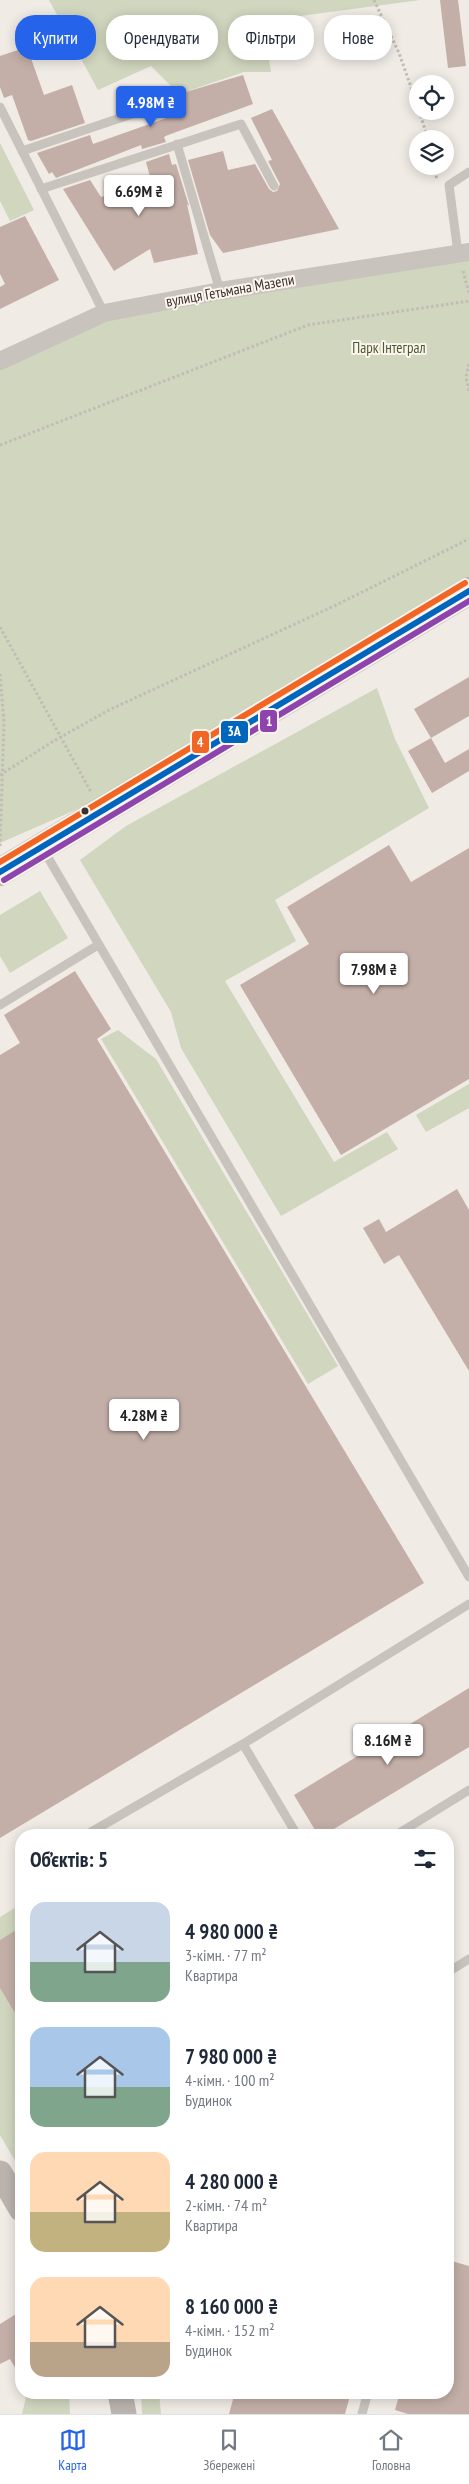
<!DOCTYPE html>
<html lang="uk">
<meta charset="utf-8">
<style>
body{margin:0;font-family:"PT Sans Narrow",sans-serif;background:#f2f2f3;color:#1f2937;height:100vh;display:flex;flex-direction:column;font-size:19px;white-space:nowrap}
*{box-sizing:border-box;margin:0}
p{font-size:16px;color:#747a83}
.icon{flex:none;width:28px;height:28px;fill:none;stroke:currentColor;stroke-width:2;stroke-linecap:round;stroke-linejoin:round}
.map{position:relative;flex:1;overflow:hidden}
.side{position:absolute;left:15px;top:1829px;width:439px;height:570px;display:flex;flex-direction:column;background:#fff;border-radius:20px;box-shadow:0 2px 12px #0003}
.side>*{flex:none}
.guide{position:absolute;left:15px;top:15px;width:440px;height:45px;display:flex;gap:10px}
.buttons{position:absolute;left:409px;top:75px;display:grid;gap:10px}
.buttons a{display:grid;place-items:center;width:45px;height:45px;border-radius:50%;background:#fff;box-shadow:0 2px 12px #0003;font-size:25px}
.price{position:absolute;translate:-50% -42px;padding:0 11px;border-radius:5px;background:#fff;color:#222;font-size:16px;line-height:32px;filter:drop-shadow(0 1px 2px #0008)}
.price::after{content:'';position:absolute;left:50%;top:30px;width:15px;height:11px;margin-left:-8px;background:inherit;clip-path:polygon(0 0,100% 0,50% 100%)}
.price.on{background:#2563eb;color:#fff}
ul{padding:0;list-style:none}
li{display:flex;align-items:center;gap:15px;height:125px;padding:0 15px}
li span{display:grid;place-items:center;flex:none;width:140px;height:100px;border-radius:15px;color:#555}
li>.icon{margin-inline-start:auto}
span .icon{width:60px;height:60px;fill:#fffc;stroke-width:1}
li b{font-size:21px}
h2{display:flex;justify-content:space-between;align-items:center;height:60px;padding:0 15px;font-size:21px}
.tag{padding:0 18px;border-radius:20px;background:#fff;box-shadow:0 2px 12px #0003;font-size:18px;line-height:45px}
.tag.on{background:#2563eb;color:#fff}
.menu{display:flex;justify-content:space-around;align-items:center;height:70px;border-top:1px solid #e0e1e3;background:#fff;font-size:14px;color:#747a83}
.menu a{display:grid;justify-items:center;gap:2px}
.menu .on{color:#2563eb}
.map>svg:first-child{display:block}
.green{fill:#d1d6bf}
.building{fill:#c3afa7}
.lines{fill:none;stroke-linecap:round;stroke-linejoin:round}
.path{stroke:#c2bbb6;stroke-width:3;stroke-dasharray:2.5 2.5;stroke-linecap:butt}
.lane{stroke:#c9c3be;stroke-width:9}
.street{stroke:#c9c3be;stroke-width:18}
.secondary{stroke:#bab3ae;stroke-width:25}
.primary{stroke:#b8b1ad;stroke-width:28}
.bus-1-casing{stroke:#fbf5ee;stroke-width:10}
.bus-2-casing{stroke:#fbf5ee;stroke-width:10}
.bus-3-casing{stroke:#fbf5ee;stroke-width:10}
.bus-1{stroke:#0065bd;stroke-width:6}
.bus-2{stroke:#8e44ad;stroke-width:6}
.bus-3{stroke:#f26522;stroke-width:6}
.bus-dot{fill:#3b302b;stroke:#fbf5ee;stroke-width:2}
.labels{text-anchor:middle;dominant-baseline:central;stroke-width:4;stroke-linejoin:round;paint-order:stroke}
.street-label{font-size:15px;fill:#3b302b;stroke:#fbf5ee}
.park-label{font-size:15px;fill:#4a5a2e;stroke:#fbf5ee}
.line-badge{stroke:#fbf5ee;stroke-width:2}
.badge-label{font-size:14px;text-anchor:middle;font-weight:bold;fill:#fff}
</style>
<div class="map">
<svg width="469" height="2414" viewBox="0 0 469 2414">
<rect width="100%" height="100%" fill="#f0ebe5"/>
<!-- green -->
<path class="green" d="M 49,0 L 420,0 L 263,21 L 271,72 L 244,72 L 179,94 L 151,66 L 98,90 Z
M 0,143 L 34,210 L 10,221 L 0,201 Z
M 469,252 L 469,579 L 96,801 L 0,843 L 0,361 L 104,313 Z
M 377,688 L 395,739 L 429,808 L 275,900 L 296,941 L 225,981 L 334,1162 L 387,1132 L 398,1149 L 281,1216 L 181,1048 L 171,1012 L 80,860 L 126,826 Z
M 40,891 L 68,938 L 10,973 L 0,956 L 0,915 Z
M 118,1030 L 156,1059 L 338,1366 L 308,1384 L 101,1039 Z
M 469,1084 L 469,1108 L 426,1132 L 416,1115 Z
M 21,1904 L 21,2171 L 0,2135 L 0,1917 Z
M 27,2393 L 69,2393 L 70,2414 L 22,2414 Z
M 141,2393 L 159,2393 L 161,2414 L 142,2414 Z"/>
<!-- building -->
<path class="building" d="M 440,0 L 458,0 L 466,66 L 448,68 Z
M 27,47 L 44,95 L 72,85 L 85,123 L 31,141 L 28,140 L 12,95 L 4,98 L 0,87 L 0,56 Z
M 243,75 L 253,104 L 168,135 L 164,137 L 166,142 L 142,149 L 141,145 L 56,178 L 52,172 L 49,174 L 37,153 L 90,135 L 93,144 L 178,114 L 185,111 L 179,94 Z
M 272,109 L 339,229 L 223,253 L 210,235 L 188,160 L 223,151 L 228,170 L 255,164 L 269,189 L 273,192 L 277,191 L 280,184 L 268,161 L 272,160 L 251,118 Z
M 169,154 L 172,165 L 176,164 L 189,206 L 187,204 L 198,254 L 154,263 L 150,249 L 114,271 L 63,189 L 90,180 L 101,197 L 152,184 L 146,162 Z
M 25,216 L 59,280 L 0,309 L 0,287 L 5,284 L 0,274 L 0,227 Z
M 469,677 L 469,716 L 431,738 L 414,709 Z
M 431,738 L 445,763 L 469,749 L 469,771 L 432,793 L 408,751 Z
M 389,845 L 411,882 L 469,848 L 469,1079 L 341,1155 L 240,985 L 309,944 L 287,907 Z
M 75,971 L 111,1029 L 97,1039 L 424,1583 L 0,1838 L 0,1055 L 20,1043 L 4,1015 Z
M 457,1189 L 469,1210 L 469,1371 L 399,1255 L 384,1264 L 363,1228 L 379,1219 L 386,1232 Z
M 469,1688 L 469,1747 L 324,1835 L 318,1835 L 294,1795 Z
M 21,1927 L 21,2023 L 0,1988 L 0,1940 Z
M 448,2260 L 469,2266 L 469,2414 L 408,2414 L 395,2410 L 400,2392 L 448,2392 Z
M 21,2311 L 21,2378 L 10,2359 L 0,2364 L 0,2324 Z
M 235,2392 L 351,2392 L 345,2414 L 229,2414 Z"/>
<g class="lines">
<!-- path -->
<path class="path" d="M 374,0 L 399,53 L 418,107
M 419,111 L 428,139
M 434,166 L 437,180
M 463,271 L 469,293
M 469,364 L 466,377 L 469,391
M 0,445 L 308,325 L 469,301
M 0,627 L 91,792
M 0,674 L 4,722 L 0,846
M 0,775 L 52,742 L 109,710 L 334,606 L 469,539"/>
<!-- lane -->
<path class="lane" d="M 0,107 L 104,313
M 177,144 L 220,291
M 22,151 L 156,106
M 41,189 L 241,124 L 274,186
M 458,253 L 449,185 L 469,172
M 43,849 L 469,1577
M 0,1005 L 98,945
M 243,1744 L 297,1835
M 86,1835 L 243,1744 L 469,1604
M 396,1835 L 469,1790
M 448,1972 L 469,1959
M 362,2414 L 368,2392"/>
<!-- street -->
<path class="street" d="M 0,361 L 104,313 L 220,291 L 469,252"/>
<!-- secondary -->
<path class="secondary" d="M 0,2173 L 21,2209
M 120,2392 L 124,2414"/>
<!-- primary -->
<path class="primary" d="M 0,872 L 469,591"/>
<!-- bus-1 casing -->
<g class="bus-1-casing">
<path id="bus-1" d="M 0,872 L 469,591"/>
</g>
<!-- bus-2 casing -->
<g class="bus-2-casing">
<path id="bus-2" d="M 4,880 L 469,601"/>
</g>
<!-- bus-3 casing -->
<g class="bus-3-casing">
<path id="bus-3" d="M 0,862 L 465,583"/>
</g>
<!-- bus-1 -->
<use href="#bus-1" class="bus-1"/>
<!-- bus-2 -->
<use href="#bus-2" class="bus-2"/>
<!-- bus-3 -->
<use href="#bus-3" class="bus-3"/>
</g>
<!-- markers -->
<circle class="bus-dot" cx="85" cy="811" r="4.5"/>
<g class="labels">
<!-- street labels -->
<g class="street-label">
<text transform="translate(230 290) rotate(-10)">вулиця Гетьмана Мазепи</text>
</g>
<!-- park labels -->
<g class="park-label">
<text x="389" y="347">Парк Інтеграл</text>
</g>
</g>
<g class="line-badge">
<rect x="259" y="709" width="19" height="24" rx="5" fill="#8e44ad"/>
<rect x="220" y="720" width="29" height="24" rx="5" fill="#0065bd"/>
<rect x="191" y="730" width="19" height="24" rx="5" fill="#f26522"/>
</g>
<g class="badge-label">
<text x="269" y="726">1</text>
<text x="234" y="736">3А</text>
<text x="200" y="747">4</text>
</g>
</svg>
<div class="buttons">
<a><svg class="icon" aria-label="locate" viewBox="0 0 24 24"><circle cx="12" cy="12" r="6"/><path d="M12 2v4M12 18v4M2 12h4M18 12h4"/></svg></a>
<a><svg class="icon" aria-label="layers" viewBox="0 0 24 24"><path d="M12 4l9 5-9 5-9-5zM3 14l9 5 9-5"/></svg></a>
</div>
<b class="price on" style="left:151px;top:128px">4.98M ₴</b>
<b class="price" style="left:139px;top:217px">6.69M ₴</b>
<b class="price" style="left:374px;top:995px">7.98M ₴</b>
<b class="price" style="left:144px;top:1441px">4.28M ₴</b>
<b class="price" style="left:388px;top:1766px">8.16M ₴</b>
<div class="guide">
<a class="tag on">Купити</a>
<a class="tag">Орендувати</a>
<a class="tag">Фільтри</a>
<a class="tag">Нове</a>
</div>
<section class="side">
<h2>Об’єктів: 5<svg class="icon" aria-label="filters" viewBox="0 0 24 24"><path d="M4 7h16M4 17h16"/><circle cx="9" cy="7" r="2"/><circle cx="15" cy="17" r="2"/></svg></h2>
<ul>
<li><span style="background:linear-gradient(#c9d6e8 60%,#7fa58c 0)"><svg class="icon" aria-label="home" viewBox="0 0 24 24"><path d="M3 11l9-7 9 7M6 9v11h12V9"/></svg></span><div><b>4 980 000 ₴</b><p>3-кімн. · 77 m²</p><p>Квартира</p></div></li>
<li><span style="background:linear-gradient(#a9c7e8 60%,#7fa58c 0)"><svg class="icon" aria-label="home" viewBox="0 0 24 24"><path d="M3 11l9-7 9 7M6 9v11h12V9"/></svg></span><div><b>7 980 000 ₴</b><p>4-кімн. · 100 m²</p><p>Будинок</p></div></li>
<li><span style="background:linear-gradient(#ffd9b3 60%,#c2b280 0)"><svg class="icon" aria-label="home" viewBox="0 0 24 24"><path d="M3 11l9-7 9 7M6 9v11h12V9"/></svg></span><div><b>4 280 000 ₴</b><p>2-кімн. · 74 m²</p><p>Квартира</p></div></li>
<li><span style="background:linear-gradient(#ffd9b3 65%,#b9a48a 0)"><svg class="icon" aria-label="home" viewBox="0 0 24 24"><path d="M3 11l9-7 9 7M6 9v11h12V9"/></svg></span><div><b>8 160 000 ₴</b><p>4-кімн. · 152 m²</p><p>Будинок</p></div></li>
</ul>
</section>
</div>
<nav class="menu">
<a class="on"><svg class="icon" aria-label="map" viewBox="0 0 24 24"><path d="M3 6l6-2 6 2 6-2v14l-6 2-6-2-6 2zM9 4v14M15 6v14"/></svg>Карта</a>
<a><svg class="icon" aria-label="saved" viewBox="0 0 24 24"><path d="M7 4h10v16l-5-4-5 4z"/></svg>Збережені</a>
<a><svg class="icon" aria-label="home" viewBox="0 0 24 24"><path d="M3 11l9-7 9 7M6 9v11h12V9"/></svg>Головна</a>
</nav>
